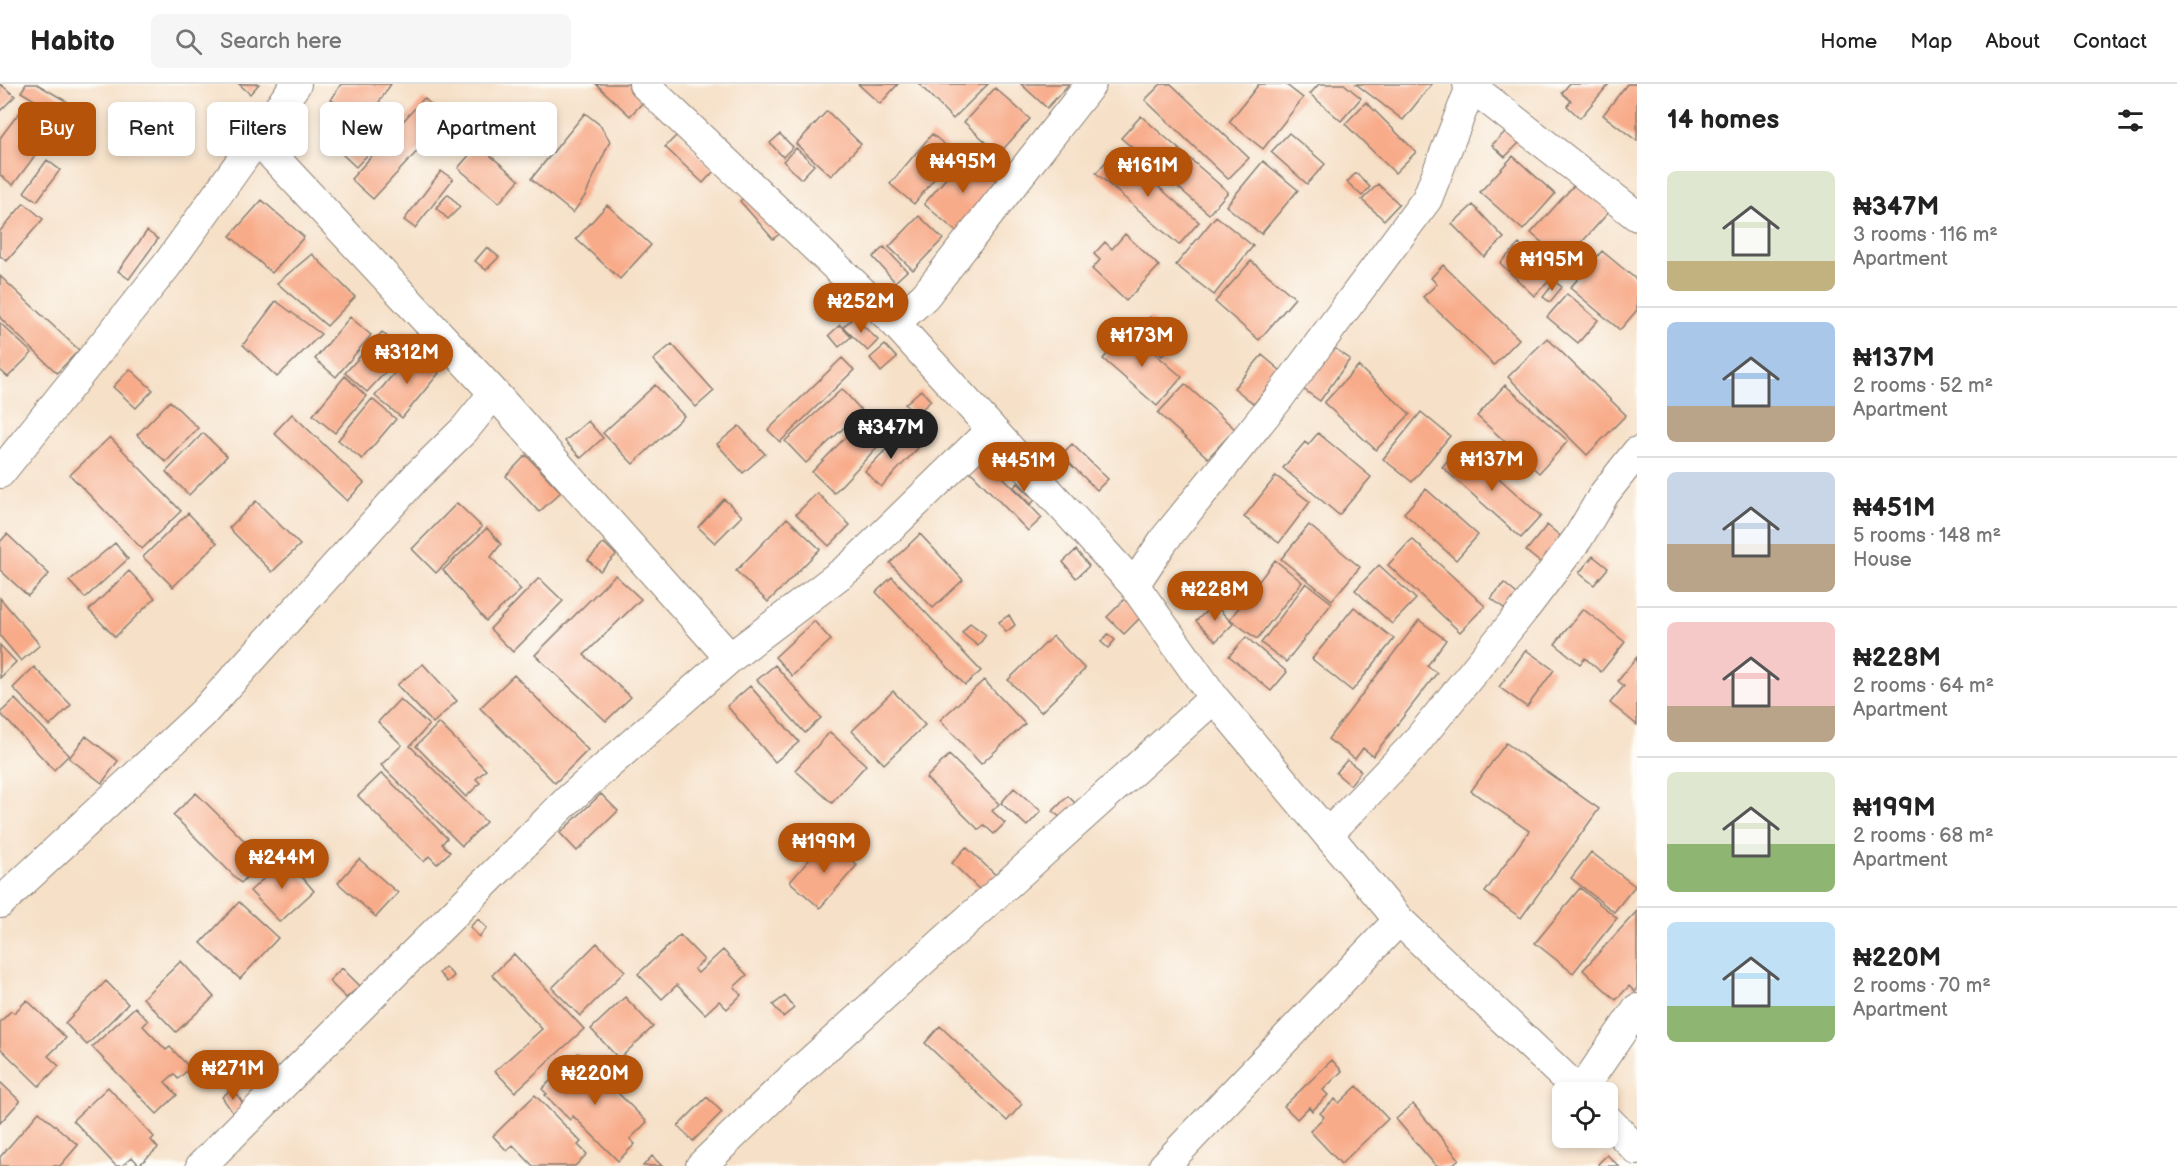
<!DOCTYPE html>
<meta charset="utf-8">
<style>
body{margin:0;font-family:"Balsamiq Sans",sans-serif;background:#f6f6f6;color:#222;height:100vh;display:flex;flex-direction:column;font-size:22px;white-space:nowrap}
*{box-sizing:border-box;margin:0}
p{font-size:20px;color:#767676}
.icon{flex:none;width:33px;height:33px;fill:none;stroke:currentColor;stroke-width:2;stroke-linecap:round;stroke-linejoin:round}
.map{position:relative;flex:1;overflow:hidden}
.sheet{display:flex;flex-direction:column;background:#fff;width:540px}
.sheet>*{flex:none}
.top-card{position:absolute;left:18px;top:18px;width:570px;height:54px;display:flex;gap:12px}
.buttons{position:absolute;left:1552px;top:998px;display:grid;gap:12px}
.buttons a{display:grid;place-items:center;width:66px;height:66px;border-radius:9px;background:#fff;box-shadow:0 3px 9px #0003;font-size:30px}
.price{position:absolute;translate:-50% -51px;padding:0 14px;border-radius:21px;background:#b45309;color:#fff;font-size:20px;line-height:39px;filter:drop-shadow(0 2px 3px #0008)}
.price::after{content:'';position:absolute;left:50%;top:36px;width:18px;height:14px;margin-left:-9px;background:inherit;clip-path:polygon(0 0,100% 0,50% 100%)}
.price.selected{background:#222;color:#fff}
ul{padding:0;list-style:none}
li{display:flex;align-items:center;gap:18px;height:150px;padding:0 30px}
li+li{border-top:2px solid #e0e0e0}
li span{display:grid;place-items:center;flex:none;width:168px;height:120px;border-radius:9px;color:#555}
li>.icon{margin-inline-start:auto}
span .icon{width:72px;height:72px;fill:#fffc;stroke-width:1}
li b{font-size:26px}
h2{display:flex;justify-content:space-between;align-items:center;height:72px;padding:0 30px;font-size:26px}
.tag{padding:0 21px;border-radius:9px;background:#fff;box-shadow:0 3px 9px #0003;font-size:21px;line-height:54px}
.tag.selected{background:#b45309;color:#fff}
header{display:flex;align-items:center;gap:36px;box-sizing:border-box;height:84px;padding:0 30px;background:#fff;border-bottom:2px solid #e0e0e0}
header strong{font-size:28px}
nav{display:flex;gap:33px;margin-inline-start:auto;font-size:21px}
.search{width:420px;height:54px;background:#f6f6f6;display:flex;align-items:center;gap:15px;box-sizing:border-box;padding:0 21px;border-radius:9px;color:#767676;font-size:22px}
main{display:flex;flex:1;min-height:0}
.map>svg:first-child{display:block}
.building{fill:#f8ab89}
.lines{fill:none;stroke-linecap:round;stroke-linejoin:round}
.minor-casing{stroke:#897e72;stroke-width:32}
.minor{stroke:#fff;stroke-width:30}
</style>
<header>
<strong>Habito</strong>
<div class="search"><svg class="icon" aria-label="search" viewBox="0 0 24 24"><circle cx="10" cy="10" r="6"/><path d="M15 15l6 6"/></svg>Search here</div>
<nav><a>Home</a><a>Map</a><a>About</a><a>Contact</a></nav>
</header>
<main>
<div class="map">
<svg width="1637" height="1082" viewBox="0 0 1637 1082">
<rect width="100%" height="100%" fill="#fdfcf7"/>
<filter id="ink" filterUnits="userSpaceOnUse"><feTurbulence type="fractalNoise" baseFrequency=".0167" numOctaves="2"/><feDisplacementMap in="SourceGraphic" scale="12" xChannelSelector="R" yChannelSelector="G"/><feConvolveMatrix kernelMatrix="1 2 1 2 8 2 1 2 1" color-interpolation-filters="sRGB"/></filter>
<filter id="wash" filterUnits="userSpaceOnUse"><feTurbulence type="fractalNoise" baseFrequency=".008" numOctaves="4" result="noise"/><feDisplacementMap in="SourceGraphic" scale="24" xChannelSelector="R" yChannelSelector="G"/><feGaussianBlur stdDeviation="1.35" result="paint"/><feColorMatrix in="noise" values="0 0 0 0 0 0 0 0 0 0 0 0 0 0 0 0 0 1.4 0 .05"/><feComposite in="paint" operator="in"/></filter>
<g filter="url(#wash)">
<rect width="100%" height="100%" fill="#f6e0c7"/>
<g id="blocks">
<!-- building -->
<path class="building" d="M 0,0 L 15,12 L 0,27 Z
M 26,0 L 37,0 L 71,20 L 63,33 L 21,8 Z
M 239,0 L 259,0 L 250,10 Z
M 341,0 L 391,0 L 366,38 L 331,16 Z
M 596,0 L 632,0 L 648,13 L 630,32 Z
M 858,0 L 898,0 L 880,20 Z
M 919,0 L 988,0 L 953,35 Z
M 1021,0 L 1069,0 L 1047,24 Z
M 1161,0 L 1171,0 L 1249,74 L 1228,95 L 1145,16 Z
M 1259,0 L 1285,0 L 1303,14 L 1263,65 L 1229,38 Z
M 1319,0 L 1344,0 L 1361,14 L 1341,37 L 1310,10 Z
M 1356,0 L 1432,0 L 1403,36 Z
M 1569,0 L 1609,0 L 1580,34 L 1567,22 L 1571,17 L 1562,9 Z
M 1627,0 L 1637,0 L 1637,57 L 1603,31 Z
M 995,4 L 1030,35 L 999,70 L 964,38 Z
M 424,14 L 447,35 L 373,115 L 351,95 Z
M 1366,18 L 1416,68 L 1395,89 L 1345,40 Z
M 24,22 L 54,46 L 13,101 L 0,91 L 0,54 Z
M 827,27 L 861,60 L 831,92 L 796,60 Z
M 585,29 L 600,41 L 610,57 L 585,112 L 573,129 L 531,95 Z
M 1141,32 L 1228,108 L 1209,130 L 1121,54 Z
M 1510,43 L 1522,56 L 1505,73 L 1492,61 Z
M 1289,49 L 1325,80 L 1307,100 L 1271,68 Z
M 780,50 L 793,63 L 783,73 L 770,59 Z
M 932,50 L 955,69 L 914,120 L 890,100 Z
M 677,51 L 714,87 L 703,99 L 665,63 Z
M 358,55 L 372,66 L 356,83 L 342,70 Z
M 478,61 L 519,96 L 499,119 L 458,84 Z
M 796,64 L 814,81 L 801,95 L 783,77 Z
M 1116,66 L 1199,138 L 1179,161 L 1096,89 Z
M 966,71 L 1001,101 L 959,150 L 924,120 Z
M 1513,72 L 1555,110 L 1523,146 L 1480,108 Z
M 47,76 L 60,86 L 37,117 L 24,108 Z
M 1263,77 L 1298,106 L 1261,150 L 1226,122 Z
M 441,87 L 453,95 L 415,144 L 404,136 Z
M 1356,89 L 1370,103 L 1362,112 L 1347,98 Z
M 1576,99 L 1609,128 L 1564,178 L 1531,149 Z
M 1378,100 L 1399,120 L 1384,136 L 1362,116 Z
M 448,110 L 460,123 L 448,135 L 436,124 Z
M 747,111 L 781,149 L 773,155 L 740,117 Z
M 262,116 L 304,153 L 272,189 L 230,152 Z
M 24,119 L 43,135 L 7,177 L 0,172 L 0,147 Z
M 607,121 L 651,161 L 620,195 L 576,155 Z
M 1473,121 L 1504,154 L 1484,173 L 1452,140 Z
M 919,132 L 943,155 L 913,186 L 889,163 Z
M 1216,132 L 1253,162 L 1214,211 L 1176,181 Z
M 147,147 L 158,155 L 129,195 L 118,187 Z
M 1125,150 L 1159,182 L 1126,217 L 1092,185 L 1100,176 L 1094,170 L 1105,158 L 1112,165 Z
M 1519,160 L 1553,193 L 1534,212 L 1500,179 Z
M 487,163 L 499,173 L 486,186 L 475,177 Z
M 884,163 L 907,187 L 895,198 L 873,173 Z
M 1602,167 L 1637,196 L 1637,226 L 1620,246 L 1570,204 Z
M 312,170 L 355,213 L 327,242 L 277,199 Z
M 1251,177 L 1295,214 L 1259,256 L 1215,218 Z
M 1443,181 L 1519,255 L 1494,281 L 1423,213 L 1437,200 L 1431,194 Z
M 0,192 L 79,266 L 57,289 L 0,234 Z
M 1555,198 L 1562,203 L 1550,218 L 1543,213 Z
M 1567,210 L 1598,236 L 1578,259 L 1547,233 Z
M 276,217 L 321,250 L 277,293 L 243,261 Z
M 350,233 L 371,251 L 336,293 L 315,275 Z
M 854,233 L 878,256 L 868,267 L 843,243 Z
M 1150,233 L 1175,259 L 1162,272 L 1137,246 Z
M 0,239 L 32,269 L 8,293 L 0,286 Z
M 840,241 L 851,253 L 839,263 L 829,251 Z
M 1128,246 L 1182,293 L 1157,322 L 1103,275 Z
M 382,248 L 404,268 L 367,308 L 345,289 Z
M 1547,254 L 1626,331 L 1587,371 L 1508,293 Z
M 672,260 L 714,307 L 696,323 L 653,276 Z
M 885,261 L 897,274 L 881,288 L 870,274 Z
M 1333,263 L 1350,275 L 1320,317 L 1303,305 Z
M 413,267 L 439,289 L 402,334 L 375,312 Z
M 1262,271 L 1281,287 L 1254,320 L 1234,304 Z
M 842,274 L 854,286 L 780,358 L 768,346 Z
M 1358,282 L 1410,330 L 1376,366 L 1324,319 Z
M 130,285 L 153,306 L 136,324 L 113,303 Z
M 345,292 L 366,312 L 335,349 L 313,331 Z
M 1185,300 L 1235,345 L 1208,374 L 1158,329 Z
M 655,301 L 684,332 L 633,380 L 603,349 Z
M 1505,301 L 1568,357 L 1539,389 L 1477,332 Z
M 842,305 L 862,327 L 806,379 L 785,357 Z
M 921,306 L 931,317 L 915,331 L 905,320 Z
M 372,315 L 396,335 L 362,375 L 338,356 Z
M 170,317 L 198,344 L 166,378 L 137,351 Z
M 1421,328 L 1450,352 L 1412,398 L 1383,375 Z
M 292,330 L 364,399 L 347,417 L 274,349 Z
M 588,337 L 603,354 L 581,374 L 565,357 Z
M 860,338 L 882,358 L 834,409 L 812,388 Z
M 739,342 L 765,370 L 743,389 L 717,360 Z
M 203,349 L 227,372 L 189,411 L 166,388 Z
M 902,349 L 918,364 L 881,403 L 865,387 Z
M 1318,349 L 1371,393 L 1339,431 L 1283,384 L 1305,358 L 1308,361 Z
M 110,353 L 181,427 L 142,465 L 70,391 Z
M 1072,360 L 1108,395 L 1097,406 L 1061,371 Z
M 1462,361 L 1541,432 L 1521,454 L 1442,383 Z
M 526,371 L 561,408 L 539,428 L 506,392 Z
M 984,373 L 1042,434 L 1028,447 L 970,387 Z
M 1276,392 L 1310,418 L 1279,459 L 1244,433 Z
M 1018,399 L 1035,416 L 1031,420 L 1014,403 Z
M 1426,405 L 1478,451 L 1456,476 L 1404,429 Z
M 817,409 L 850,441 L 829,462 L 796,430 Z
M 724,415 L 742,432 L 715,459 L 698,443 Z
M 256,417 L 300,461 L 272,488 L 229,444 Z
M 457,419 L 482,443 L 436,489 L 412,465 Z
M 188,429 L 217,459 L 173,503 L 143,473 Z
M 787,434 L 820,465 L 768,518 L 736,487 Z
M 1309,441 L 1360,483 L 1332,516 L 1281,475 Z
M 1547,441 L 1564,455 L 1542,480 L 1526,467 Z
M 487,444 L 501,460 L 491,473 L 521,506 L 486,537 L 443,486 Z
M 7,450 L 49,490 L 28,512 L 0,486 L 0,458 Z
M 920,450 L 963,496 L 933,524 L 890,479 Z
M 1412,455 L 1485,522 L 1460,548 L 1388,481 Z
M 115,459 L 128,475 L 85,514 L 69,497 Z
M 604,459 L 616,471 L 600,487 L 588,476 Z
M 1076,466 L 1089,482 L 1076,494 L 1063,478 Z
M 1593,472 L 1608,484 L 1594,501 L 1579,489 Z
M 1275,476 L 1302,498 L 1257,555 L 1230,535 Z
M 1379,481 L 1416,515 L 1392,540 L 1355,506 Z
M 129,487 L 155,514 L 115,553 L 89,526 Z
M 615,491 L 641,515 L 584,571 L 631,613 L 606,637 L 535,571 Z
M 892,493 L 981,587 L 965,601 L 876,508 Z
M 539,494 L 563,517 L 513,568 L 490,545 Z
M 1306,499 L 1332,519 L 1286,578 L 1261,559 Z
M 1504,499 L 1517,510 L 1505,525 L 1491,514 Z
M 0,514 L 40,561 L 21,577 L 0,552 Z
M 1126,514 L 1143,531 L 1124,550 L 1107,533 Z
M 1214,520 L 1233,540 L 1216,557 L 1196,537 Z
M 1354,523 L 1394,555 L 1352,607 L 1312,575 Z
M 1583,525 L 1625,558 L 1601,588 L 1585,574 L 1580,580 L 1555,560 Z
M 1009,531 L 1015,541 L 1006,548 L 999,538 Z
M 1419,536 L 1446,556 L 1427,582 L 1437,589 L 1373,672 L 1363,664 L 1355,675 L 1328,655 Z
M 814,537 L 831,556 L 792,592 L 775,573 Z
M 970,539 L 986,551 L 978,562 L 962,549 Z
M 1108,550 L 1115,556 L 1108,564 L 1101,558 Z
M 1053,552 L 1085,585 L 1041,628 L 1008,596 Z
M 1246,553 L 1287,588 L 1271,607 L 1229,572 Z
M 0,561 L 16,578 L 0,594 Z
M 1526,566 L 1554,586 L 1527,623 L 1499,603 Z
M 1637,573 L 1637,641 L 1610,619 L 1624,602 L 1618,597 Z
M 423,580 L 457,617 L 433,639 L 397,601 Z
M 775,581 L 821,634 L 805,649 L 757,596 Z
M 34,583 L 71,621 L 50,642 L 13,604 Z
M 514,591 L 588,666 L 555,699 L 480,624 Z
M 984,596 L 1025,640 L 981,680 L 940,636 Z
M 750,602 L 799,658 L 775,678 L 727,622 Z
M 893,607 L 925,641 L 884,680 L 852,647 Z
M 15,615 L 69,671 L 54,686 L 0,629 Z
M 400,615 L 429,641 L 410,662 L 486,738 L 462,762 L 381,681 L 402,661 L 378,638 Z
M 439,639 L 486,686 L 476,695 L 480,699 L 466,713 L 416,662 Z
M 830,648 L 866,681 L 832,719 L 795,686 Z
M 86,652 L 118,677 L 102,699 L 69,674 Z
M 1506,659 L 1599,725 L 1521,834 L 1485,808 L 1529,747 L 1471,707 Z
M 949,671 L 999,720 L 992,727 L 1005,739 L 994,750 L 984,741 L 979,746 L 926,694 Z
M 1347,676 L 1361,687 L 1350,701 L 1336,689 Z
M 382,689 L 447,754 L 442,760 L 450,768 L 437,780 L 429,772 L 424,778 L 358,712 Z
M 1014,704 L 1041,727 L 1027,742 L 1001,719 Z
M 196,709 L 264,776 L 241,799 L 173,731 Z
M 601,710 L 618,727 L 577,767 L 560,749 Z
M 1068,712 L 1079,723 L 1065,738 L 1053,727 Z
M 827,755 L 857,781 L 820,824 L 790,798 Z
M 267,760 L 278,771 L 269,779 L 258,768 Z
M 966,763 L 1002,797 L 987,813 L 952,779 Z
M 1591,768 L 1635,802 L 1614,828 L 1571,794 Z
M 286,774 L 314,807 L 280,838 L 250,807 Z
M 359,775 L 398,809 L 376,833 L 338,799 Z
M 1580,804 L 1617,834 L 1573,889 L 1535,859 Z
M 239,818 L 278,854 L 240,895 L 201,859 Z
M 1637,827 L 1637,906 L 1635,908 L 1629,902 L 1616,916 L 1583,886 Z
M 478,835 L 487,844 L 479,853 L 470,843 Z
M 680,851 L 704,876 L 694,885 L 698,889 L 723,866 L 747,891 L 734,903 L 741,911 L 727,925 L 719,917 L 705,930 L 677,901 L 662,915 L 638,890 Z
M 597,859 L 625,887 L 580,932 L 552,904 Z
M 514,870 L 584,945 L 515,1008 L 495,987 L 542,945 L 492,891 Z
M 181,877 L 214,913 L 176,948 L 143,914 Z
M 445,883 L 454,892 L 447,898 L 439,889 Z
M 342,884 L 360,902 L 346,914 L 329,897 Z
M 106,897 L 128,920 L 87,961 L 65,939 Z
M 785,912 L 794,924 L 783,933 L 773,921 Z
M 625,913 L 653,943 L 619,975 L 591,945 Z
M 27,916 L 66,954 L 48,972 L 59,982 L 39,1002 L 0,964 L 0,938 L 11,927 L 14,929 Z
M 135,923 L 148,937 L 143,942 L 166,966 L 170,963 L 190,984 L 178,995 L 174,990 L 165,998 L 177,1011 L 157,1030 L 92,963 Z
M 940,942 L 1022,1020 L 1007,1037 L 925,959 Z
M 578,969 L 647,1038 L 630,1055 L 635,1060 L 618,1077 L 573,1032 L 570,1036 L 545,1011 L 547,1010 L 542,1005 Z
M 1332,976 L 1342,987 L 1323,1006 L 1328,1011 L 1312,1027 L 1309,1023 L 1297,1035 L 1284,1022 Z
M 0,998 L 20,1017 L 0,1039 Z
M 1357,1002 L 1388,1035 L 1341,1080 L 1310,1047 L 1324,1033 L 1320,1029 L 1335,1015 L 1339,1019 Z
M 108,1003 L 154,1053 L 151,1056 L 158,1064 L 139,1081 L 132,1073 L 122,1082 L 116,1082 L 73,1036 Z
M 233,1004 L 244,1021 L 233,1029 L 222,1013 Z
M 535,1011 L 581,1058 L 578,1061 L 587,1070 L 575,1082 L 533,1082 L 513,1061 L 507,1067 L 493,1052 Z
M 707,1013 L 722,1028 L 693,1057 L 678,1042 Z
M 1413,1020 L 1459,1075 L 1451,1082 L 1436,1082 L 1396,1035 Z
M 39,1028 L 78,1061 L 60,1082 L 0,1082 L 0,1073 Z
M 1607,1071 L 1619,1082 L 1599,1082 L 1598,1080 Z
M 652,1072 L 662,1082 L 643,1082 Z"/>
</g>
</g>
<g filter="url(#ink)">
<use href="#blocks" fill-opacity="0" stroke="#897e72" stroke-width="1.5"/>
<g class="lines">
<!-- minor casing -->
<g class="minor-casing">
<path id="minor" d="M 644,0 L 895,239 L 1134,501 L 1214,614 L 1399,836 L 1580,1008
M 1468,0 L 1637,132
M 256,54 L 494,309 L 730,574
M 895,239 L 925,212 L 1091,0
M 0,389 L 167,181 L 296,0
M 1134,501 L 1164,456 L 1278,315 L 1427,115 L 1471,3
M 1328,750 L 1413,662 L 1525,524 L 1578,454 L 1604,410 L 1637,368
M 0,819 L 202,630 L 416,393 L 465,345 L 494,309
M 1580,1008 L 1637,925
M 1608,1036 L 1637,1066
M 201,1082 L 568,716 L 730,574 L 851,482 L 991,346
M 701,1082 L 790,996 L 1214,614
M 1164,1082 L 1399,836"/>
</g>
<!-- minor -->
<use href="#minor" class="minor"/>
</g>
</g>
</svg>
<div class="buttons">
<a><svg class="icon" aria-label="locate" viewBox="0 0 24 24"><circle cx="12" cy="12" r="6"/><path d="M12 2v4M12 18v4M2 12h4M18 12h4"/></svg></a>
</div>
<b class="price" style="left:963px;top:110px">₦495M</b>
<b class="price" style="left:1148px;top:114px">₦161M</b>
<b class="price" style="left:1552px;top:208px">₦195M</b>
<b class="price" style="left:861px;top:250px">₦252M</b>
<b class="price" style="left:1142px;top:284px">₦173M</b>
<b class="price" style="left:407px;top:301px">₦312M</b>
<b class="price selected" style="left:891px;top:376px">₦347M</b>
<b class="price" style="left:1492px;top:408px">₦137M</b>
<b class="price" style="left:1024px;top:409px">₦451M</b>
<b class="price" style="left:1215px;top:538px">₦228M</b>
<b class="price" style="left:824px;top:790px">₦199M</b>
<b class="price" style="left:282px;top:806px">₦244M</b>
<b class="price" style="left:233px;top:1017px">₦271M</b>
<b class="price" style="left:595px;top:1022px">₦220M</b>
<div class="top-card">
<a class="tag selected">Buy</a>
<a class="tag">Rent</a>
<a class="tag">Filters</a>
<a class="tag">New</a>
<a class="tag">Apartment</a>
</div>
</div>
<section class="sheet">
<h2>14 homes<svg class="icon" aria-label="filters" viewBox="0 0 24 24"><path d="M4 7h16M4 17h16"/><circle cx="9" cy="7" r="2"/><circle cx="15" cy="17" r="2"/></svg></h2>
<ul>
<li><span style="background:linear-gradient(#dfe7d0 75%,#c2b280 0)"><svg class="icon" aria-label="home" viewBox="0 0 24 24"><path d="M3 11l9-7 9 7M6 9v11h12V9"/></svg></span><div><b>₦347M</b><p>3 rooms · 116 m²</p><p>Apartment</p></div></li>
<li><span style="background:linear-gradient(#a9c7e8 70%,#b9a48a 0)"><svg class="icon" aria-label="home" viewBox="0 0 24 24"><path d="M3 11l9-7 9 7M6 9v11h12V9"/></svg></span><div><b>₦137M</b><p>2 rooms · 52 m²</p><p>Apartment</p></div></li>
<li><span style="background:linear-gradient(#c9d6e8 60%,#b9a48a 0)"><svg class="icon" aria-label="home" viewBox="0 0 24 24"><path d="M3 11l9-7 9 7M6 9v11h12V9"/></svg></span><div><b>₦451M</b><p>5 rooms · 148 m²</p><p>House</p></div></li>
<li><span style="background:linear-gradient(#f6c9c9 70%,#b9a48a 0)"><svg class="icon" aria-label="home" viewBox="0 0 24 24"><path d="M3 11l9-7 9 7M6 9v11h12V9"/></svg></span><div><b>₦228M</b><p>2 rooms · 64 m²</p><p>Apartment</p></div></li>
<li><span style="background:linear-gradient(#dfe7d0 60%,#8fb573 0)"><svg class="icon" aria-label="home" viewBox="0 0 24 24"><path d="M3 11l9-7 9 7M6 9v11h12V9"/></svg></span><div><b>₦199M</b><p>2 rooms · 68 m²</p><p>Apartment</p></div></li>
<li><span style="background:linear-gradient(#bfe0f5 70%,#8fb573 0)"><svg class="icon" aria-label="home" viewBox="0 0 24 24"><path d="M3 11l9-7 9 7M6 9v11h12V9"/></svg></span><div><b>₦220M</b><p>2 rooms · 70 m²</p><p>Apartment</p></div></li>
</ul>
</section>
</main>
